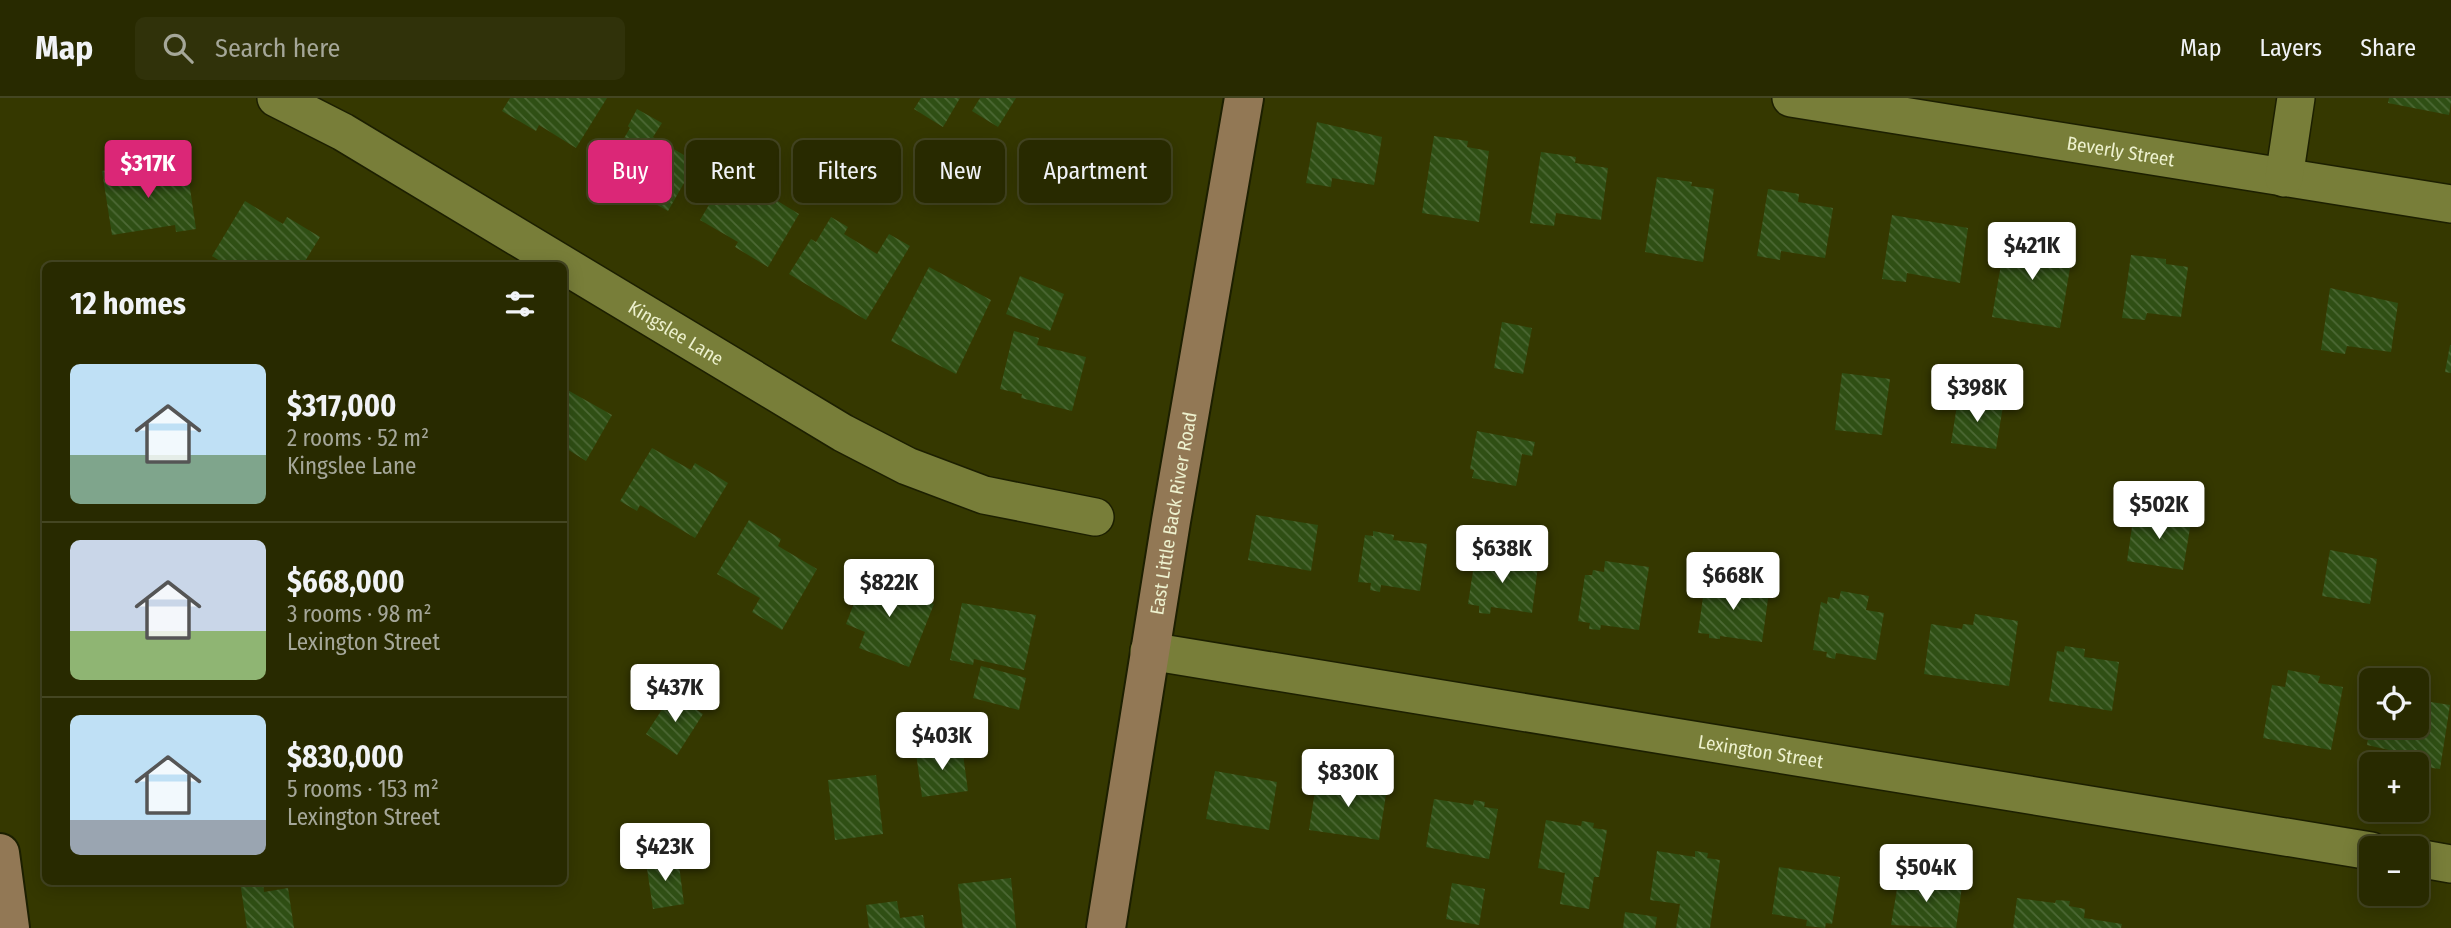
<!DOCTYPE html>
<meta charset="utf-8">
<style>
body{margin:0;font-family:"Fira Sans Condensed",sans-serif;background:#30320a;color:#f1f3f6;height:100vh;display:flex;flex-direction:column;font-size:26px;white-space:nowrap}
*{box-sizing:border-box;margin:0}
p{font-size:23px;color:#a5a799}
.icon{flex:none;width:38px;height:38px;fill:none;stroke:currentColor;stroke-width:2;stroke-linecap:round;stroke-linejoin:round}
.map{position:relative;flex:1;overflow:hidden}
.drawer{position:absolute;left:42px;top:164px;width:525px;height:623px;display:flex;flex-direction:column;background:#282a00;border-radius:10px;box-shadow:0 4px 18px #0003,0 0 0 2px #444622}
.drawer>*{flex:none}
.banner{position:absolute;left:588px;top:42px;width:665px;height:63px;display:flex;gap:14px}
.tools{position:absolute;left:2359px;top:570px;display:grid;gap:14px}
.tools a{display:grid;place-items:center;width:70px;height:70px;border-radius:10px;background:#282a00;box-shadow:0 4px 18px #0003,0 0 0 2px #444622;font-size:35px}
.price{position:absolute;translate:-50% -60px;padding:0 16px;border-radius:7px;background:#fff;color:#222;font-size:23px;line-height:46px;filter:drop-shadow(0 2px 4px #0008)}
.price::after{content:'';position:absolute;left:50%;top:42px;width:21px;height:16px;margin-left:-10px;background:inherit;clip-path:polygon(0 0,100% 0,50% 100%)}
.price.on{background:#db2777;color:#fff}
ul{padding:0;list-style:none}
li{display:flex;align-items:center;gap:21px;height:175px;padding:0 28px}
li+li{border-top:2px solid #444622}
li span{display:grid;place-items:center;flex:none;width:196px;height:140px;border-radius:10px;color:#555}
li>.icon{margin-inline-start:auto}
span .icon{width:84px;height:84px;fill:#fffc;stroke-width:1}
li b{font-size:30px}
h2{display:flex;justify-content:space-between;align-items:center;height:84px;padding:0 28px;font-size:30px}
.chip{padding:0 24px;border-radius:10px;background:#282a00;box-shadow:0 4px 18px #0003,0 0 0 2px #444622;font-size:24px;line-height:63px}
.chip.on{background:#db2777;color:#fff}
header{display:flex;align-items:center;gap:42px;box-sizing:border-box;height:98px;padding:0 35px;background:#282a00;border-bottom:2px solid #444622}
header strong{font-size:33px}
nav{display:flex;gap:38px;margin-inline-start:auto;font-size:24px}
.search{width:490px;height:63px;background:#30320a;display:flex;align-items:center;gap:18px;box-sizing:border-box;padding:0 24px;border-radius:10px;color:#a5a799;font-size:26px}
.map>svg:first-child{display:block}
.building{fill:url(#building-back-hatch)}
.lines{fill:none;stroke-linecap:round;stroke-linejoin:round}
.street-casing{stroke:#1c1f00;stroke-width:40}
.secondary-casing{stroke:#1c1f00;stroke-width:42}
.street{stroke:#787e39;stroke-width:37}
.secondary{stroke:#927855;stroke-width:38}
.labels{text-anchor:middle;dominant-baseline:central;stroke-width:7;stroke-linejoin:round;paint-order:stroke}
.street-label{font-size:19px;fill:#edf1ce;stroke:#353800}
</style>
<header>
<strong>Map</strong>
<div class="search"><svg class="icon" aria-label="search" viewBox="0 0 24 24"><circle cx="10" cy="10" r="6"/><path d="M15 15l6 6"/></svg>Search here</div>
<nav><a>Map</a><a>Layers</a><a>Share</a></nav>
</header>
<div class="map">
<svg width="2451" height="830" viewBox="0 0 2451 830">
<defs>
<pattern id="building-back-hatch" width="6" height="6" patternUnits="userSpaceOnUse" patternTransform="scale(1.75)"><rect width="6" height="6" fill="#2f4f14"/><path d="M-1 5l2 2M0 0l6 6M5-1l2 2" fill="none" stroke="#4d6935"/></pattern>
</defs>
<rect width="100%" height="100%" fill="#353800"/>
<!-- building -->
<path class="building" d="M 510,0 L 607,0 L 576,50 L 539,27 L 536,33 L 502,13 Z
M 921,0 L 960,0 L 943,29 L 914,11 Z
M 980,0 L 1016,0 L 998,29 L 972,13 Z
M 2389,0 L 2451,0 L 2451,4 L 2449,17 L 2388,5 Z
M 637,11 L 662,25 L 653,39 L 696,64 L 668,113 L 625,89 L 627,86 L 605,73 L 630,30 L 628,28 Z
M 1317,24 L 1382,39 L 1374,87 L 1332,80 L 1331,89 L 1306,85 Z
M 1434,38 L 1468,43 L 1467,49 L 1489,53 L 1479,124 L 1422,115 Z
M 1541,54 L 1576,59 L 1575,65 L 1608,70 L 1601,122 L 1556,115 L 1554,128 L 1530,125 Z
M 141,68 L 142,76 L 187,70 L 196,131 L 176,134 L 175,127 L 112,137 L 102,73 Z
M 732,68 L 748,78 L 745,83 L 799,116 L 768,169 L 735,149 L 738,144 L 700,122 Z
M 1657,79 L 1692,84 L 1691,88 L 1714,91 L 1703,164 L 1645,154 Z
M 1768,91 L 1799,96 L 1798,104 L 1833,110 L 1825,160 L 1781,153 L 1780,162 L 1757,158 Z
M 245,103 L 283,126 L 287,119 L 320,139 L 302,168 L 228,168 L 212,158 Z
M 1892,117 L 1968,130 L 1960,185 L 1907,175 L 1906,184 L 1882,181 Z
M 831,119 L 848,129 L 844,136 L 877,156 L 889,136 L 910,148 L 866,222 L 789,176 L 811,141 L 816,144 Z
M 2006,137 L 2073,152 L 2060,230 L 1992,219 Z
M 2131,157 L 2166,161 L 2166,166 L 2188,169 L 2181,219 L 2147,215 L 2145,222 L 2122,220 Z
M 929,169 L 991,202 L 956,276 L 891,243 Z
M 1020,178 L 1064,196 L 1050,233 L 1006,216 Z
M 2330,190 L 2398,205 L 2391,254 L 2347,248 L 2345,256 L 2321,252 Z
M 1502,224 L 1532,230 L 1523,276 L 1494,270 Z
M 1014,233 L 1039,240 L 1037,247 L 1086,259 L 1072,313 L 1021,300 L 1022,296 L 1000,291 Z
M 2450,247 L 2451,247 L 2451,275 L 2445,274 Z
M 1842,275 L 1890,281 L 1882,337 L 1835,332 Z
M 564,290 L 612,317 L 586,363 L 564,349 Z
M 1958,301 L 2003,308 L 1996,351 L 1951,345 Z
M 1477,333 L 1535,344 L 1532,358 L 1522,356 L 1516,388 L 1472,380 L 1474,372 L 1470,371 Z
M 652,350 L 691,372 L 695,365 L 728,385 L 695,440 L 640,407 L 637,413 L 620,403 Z
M 2134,415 L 2191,424 L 2183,472 L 2127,463 Z
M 1256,417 L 1318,427 L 1311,473 L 1248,462 Z
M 749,422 L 781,441 L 778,448 L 817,471 L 782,532 L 752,514 L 760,500 L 717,476 Z
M 1373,433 L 1394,437 L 1393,442 L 1427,446 L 1420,493 L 1381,487 L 1380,494 L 1370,492 L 1371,485 L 1358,484 L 1365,437 L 1373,438 Z
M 2330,452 L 2377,461 L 2370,506 L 2322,498 Z
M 1483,454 L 1503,457 L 1502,463 L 1538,468 L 1532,515 L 1491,509 L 1490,516 L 1479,515 L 1479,508 L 1468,506 L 1475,460 L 1482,461 Z
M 1605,463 L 1649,469 L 1639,532 L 1601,527 L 1600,532 L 1589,531 L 1590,525 L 1578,523 L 1585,477 L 1592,477 L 1593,472 L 1604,474 Z
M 866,474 L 913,492 L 912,497 L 934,506 L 909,569 L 859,550 L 865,534 L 846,526 Z
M 1712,480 L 1734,483 L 1733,489 L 1769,494 L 1762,544 L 1720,538 L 1720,541 L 1709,540 L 1709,536 L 1698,535 L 1705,485 L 1711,487 Z
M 1841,493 L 1869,498 L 1866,512 L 1884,515 L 1876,562 L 1836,555 L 1835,561 L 1826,559 L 1827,554 L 1813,552 L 1821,504 L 1827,506 L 1828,499 L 1839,501 Z
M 962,505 L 1036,517 L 1024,572 L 974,561 L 973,567 L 950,562 Z
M 1975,516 L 2018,523 L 2009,588 L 1924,576 L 1931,526 L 1962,531 L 1963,526 L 1973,527 Z
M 2065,548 L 2085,551 L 2084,559 L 2119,564 L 2112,613 L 2049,603 L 2057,553 L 2064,554 Z
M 981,568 L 1026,580 L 1019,612 L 973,600 Z
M 2288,572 L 2320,578 L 2318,585 L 2343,589 L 2331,652 L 2263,640 L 2272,587 L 2285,589 Z
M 672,596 L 703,616 L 677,657 L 646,636 Z
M 2431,604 L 2450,607 L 2440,671 L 2410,667 L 2411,662 L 2389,659 L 2389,652 L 2367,647 L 2370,628 L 2417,628 L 2417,613 L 2430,615 Z
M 962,649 L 968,693 L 922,699 L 916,655 Z
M 1215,673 L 1277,684 L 1269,732 L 1206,721 Z
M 876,677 L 883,736 L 835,742 L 828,682 Z
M 1317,680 L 1387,690 L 1379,742 L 1309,732 Z
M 1434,701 L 1473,707 L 1474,702 L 1485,704 L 1484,709 L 1498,711 L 1489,761 L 1426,749 Z
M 1546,722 L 1581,728 L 1582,723 L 1594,725 L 1593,730 L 1607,732 L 1599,779 L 1594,779 L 1589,811 L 1560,806 L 1565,775 L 1538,770 Z
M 1657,753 L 1695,759 L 1695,753 L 1708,755 L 1707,760 L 1720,762 L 1710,830 L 1676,830 L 1680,806 L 1650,802 Z
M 678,759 L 684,806 L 653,811 L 646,764 Z
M 1779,769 L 1840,779 L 1832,826 L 1826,825 L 1825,830 L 1806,828 L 1807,822 L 1772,816 Z
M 1899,779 L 1962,789 L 1956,830 L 1891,827 Z
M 1011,780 L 1016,830 L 963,830 L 958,786 Z
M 240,784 L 263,784 L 264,794 L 288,790 L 294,830 L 247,830 Z
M 1452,785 L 1485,791 L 1479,827 L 1446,821 Z
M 2017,800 L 2055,805 L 2056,802 L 2070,803 L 2069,808 L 2085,811 L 2084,820 L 2122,826 L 2121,830 L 2013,830 Z
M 897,803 L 900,820 L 923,817 L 925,830 L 869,830 L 866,807 Z
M 1625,814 L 1657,819 L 1655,830 L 1623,830 Z"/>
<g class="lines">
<!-- street casing -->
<g class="street-casing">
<g id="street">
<path id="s1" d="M 276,0 L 343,34 L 843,335 L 907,368 L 984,397 L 1095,419"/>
<path id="s2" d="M 1791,0 L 2451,106"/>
<path d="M 2284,80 L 2296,0"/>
<path id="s3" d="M 1149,553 L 2371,753"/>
<path d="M 2417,760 L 2451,766"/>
</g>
</g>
<!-- secondary casing -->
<g class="secondary-casing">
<g id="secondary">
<path d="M 0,755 L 10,830"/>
<path id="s4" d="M 1106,830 L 1171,423 L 1244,0"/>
</g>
</g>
<!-- street -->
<use href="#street" class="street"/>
<!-- secondary -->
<use href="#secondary" class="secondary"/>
</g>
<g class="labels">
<!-- street labels -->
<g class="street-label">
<text stroke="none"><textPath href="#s2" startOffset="334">Beverly Street</textPath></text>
<text stroke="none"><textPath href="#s1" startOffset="464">Kingslee Lane</textPath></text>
<text stroke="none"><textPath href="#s4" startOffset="420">East Little Back River Road</textPath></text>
<text stroke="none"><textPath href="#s3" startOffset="620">Lexington Street</textPath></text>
</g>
</g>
</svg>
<div class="tools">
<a><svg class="icon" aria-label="locate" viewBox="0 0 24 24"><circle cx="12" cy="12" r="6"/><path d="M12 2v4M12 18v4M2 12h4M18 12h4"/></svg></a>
<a>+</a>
<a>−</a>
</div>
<b class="price on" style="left:148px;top:102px">$317K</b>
<b class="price" style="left:2032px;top:184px">$421K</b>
<b class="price" style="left:1977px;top:326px">$398K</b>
<b class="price" style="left:2159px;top:443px">$502K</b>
<b class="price" style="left:1502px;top:487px">$638K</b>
<b class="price" style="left:1733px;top:514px">$668K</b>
<b class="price" style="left:889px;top:521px">$822K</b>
<b class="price" style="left:675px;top:626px">$437K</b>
<b class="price" style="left:942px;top:674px">$403K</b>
<b class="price" style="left:1348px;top:711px">$830K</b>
<b class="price" style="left:665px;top:785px">$423K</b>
<b class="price" style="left:1926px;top:806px">$504K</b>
<div class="banner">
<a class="chip on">Buy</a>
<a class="chip">Rent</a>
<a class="chip">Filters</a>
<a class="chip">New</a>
<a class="chip">Apartment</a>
</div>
<section class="drawer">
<h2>12 homes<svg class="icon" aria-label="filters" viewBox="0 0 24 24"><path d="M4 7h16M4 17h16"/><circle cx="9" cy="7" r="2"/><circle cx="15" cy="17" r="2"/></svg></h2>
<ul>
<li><span style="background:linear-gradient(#bfe0f5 65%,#7fa58c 0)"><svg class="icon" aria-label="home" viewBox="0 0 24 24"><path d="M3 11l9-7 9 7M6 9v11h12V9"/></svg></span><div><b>$317,000</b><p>2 rooms · 52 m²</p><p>Kingslee Lane</p></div></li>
<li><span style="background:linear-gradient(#c9d6e8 65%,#8fb573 0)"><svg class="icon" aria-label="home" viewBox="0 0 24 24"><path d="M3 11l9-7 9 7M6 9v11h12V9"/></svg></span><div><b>$668,000</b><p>3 rooms · 98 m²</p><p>Lexington Street</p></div></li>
<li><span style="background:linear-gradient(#bfe0f5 75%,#9aa5b1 0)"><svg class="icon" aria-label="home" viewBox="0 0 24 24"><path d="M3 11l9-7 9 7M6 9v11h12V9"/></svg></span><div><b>$830,000</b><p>5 rooms · 153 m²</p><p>Lexington Street</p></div></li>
</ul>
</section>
</div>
